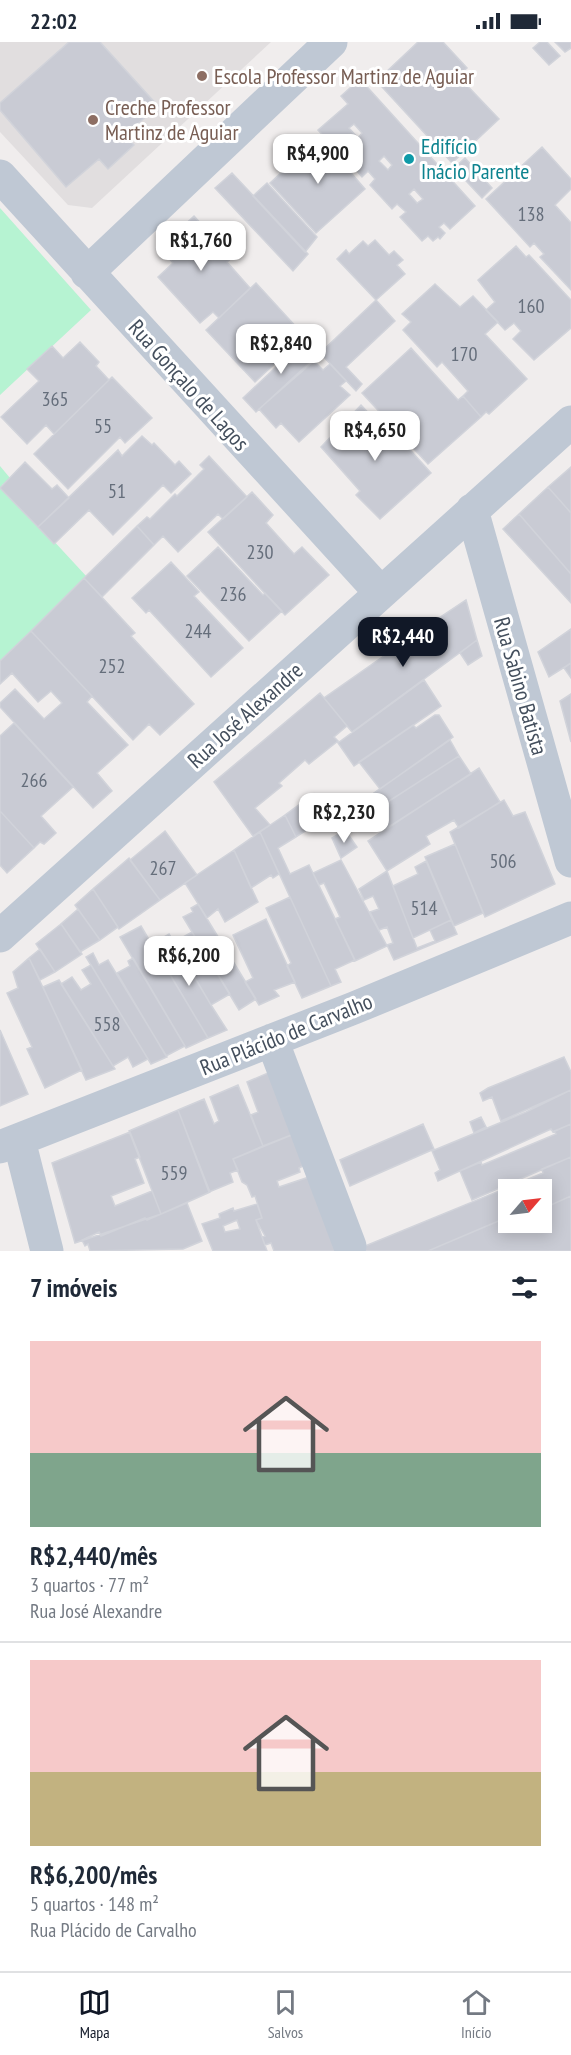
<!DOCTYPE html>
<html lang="pt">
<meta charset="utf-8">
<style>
body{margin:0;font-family:"PT Sans Narrow",sans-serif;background:#f6f6f7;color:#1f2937;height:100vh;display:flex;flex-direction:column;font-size:22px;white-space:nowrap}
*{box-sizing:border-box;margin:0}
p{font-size:20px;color:#747a83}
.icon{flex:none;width:33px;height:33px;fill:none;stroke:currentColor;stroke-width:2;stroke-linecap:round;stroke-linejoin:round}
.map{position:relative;height:1209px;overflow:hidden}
.panel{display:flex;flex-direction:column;background:#fff;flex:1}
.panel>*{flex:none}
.needle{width:39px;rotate:62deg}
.fabs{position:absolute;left:498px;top:1137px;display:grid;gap:12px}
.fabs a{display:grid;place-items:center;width:54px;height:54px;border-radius:0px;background:#fff;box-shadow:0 3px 15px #0003;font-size:30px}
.price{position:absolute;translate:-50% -51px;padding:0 14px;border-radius:12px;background:#fff;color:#222;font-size:20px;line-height:39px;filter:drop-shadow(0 2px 3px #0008)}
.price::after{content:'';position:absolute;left:50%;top:36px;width:18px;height:14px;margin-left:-9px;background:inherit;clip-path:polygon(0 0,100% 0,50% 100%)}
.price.on{background:#111827;color:#fff}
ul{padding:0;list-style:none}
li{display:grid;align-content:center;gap:12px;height:318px;padding:0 30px}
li+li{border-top:2px solid #e0e1e3}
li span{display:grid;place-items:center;height:186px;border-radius:0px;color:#555}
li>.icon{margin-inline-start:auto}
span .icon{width:108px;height:108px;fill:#fffc;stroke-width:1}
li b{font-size:26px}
h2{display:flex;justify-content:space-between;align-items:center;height:72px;padding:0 30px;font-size:26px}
.status{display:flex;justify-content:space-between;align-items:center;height:42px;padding:0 30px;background:#fff;direction:ltr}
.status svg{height:16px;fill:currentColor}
.tabs{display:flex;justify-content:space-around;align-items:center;height:84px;border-top:2px solid #e0e1e3;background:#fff;font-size:16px;color:#747a83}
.tabs a{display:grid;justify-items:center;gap:3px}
.tabs .on{color:#111827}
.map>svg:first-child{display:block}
.education{fill:#e1dedf}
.green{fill:#b6f3d2}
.building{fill:#c9cbd4;stroke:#d1d3da;stroke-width:1.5;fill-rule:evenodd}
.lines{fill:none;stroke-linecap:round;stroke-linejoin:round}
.minor{stroke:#bfc8d4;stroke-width:33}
.education-dot{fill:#8d6e63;stroke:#fff;stroke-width:2}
.culture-dot{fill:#0f9aa8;stroke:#fff;stroke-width:2}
.labels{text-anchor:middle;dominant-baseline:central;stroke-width:6;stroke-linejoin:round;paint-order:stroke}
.number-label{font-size:20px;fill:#656e7b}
.education-label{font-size:22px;fill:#785e54;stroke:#fff;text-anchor:start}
.culture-label{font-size:22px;fill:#0d838f;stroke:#fff;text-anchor:start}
.street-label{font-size:22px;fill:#444f5d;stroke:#fff}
</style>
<div class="status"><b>22:02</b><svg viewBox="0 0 49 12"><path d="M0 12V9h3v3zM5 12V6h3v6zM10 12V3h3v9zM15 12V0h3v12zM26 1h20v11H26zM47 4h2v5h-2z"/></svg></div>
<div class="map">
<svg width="571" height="1209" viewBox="0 0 571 1209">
<rect width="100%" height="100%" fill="#f0eded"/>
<!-- education -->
<path class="education" d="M 0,0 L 271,0 L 92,166 L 68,163 L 0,90 Z"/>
<!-- green -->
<path class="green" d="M 0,166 L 91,268 L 0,353 Z
M 0,424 L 10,436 L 2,443 L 87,535 L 0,621 Z"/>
<!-- building -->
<path class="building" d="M 69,0 L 100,0 L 158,64 L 125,93 L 134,103 L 108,127 L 99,117 L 66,145 L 0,68 L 0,61 Z
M 418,0 L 443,0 L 467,26 L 458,34 L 499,77 L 452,121 L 372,34 L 379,28 L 384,32 Z
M 540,0 L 547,0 L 560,14 L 549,23 L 533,6 Z
M 555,0 L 571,0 L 571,6 L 565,10 Z
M 360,37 L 475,164 L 450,187 L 444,181 L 439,185 L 445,191 L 440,197 L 438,195 L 433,199 L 428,194 L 422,199 L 400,175 L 406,170 L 397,162 L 392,167 L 370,143 L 375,137 L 368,129 L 362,135 L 340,110 L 345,105 L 338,96 L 331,102 L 318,88 L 348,62 L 341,54 ZM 354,82 L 362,91 L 358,96 L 349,86 ZM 384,114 L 392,123 L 388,128 L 379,119 ZM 414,147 L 423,157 L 417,161 L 409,152 Z
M 320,95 L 365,147 L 316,191 L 270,141 Z
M 542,105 L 571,137 L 571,147 L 555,163 L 571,181 L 571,248 L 540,215 L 544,212 L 534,201 L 530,205 L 486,157 Z
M 465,116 L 492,146 L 482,156 L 454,126 Z
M 232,131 L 308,212 L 293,229 L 215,146 Z
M 267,141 L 317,195 L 305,210 L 253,154 Z
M 194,174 L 232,216 L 227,220 L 250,246 L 219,276 L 213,270 L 200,281 L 158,235 L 173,221 L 160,206 Z
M 375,198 L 389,213 L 394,209 L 403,218 L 397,223 L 405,232 L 376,258 L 337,217 L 346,208 L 349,212 L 363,199 L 368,204 Z
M 516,204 L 526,215 L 529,213 L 571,258 L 571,286 L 534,318 L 513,297 L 521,289 L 514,281 L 505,288 L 486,268 L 495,260 L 478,238 Z
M 256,241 L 299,288 L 294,294 L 299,299 L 255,340 L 206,288 Z
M 435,242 L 460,265 L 473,254 L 498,280 L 485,292 L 527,337 L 489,372 L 486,370 L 481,375 L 463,354 L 468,349 L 460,340 L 442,320 L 437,325 L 403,288 L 411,280 L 402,272 Z
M 376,258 L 395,279 L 346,325 L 362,342 L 356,349 L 320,311 Z
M 306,297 L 320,311 L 256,370 L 243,356 Z
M 80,300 L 99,320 L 96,324 L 109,338 L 54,392 L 46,383 L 27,402 L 1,375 L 39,339 L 27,327 L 52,304 L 63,316 Z
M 411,306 L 458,358 L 463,354 L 481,375 L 428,422 L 362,351 Z
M 314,319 L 323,328 L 330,322 L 346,339 L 340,344 L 350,353 L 299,400 L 281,381 L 276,386 L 259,367 Z
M 112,335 L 152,376 L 125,401 L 120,395 L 68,447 L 34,412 Z
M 361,363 L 390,394 L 394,390 L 431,431 L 380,477 L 356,453 L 360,449 L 321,405 Z
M 142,394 L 152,403 L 154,401 L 175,423 L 179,419 L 191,432 L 171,451 L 163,443 L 113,493 L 89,468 L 54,502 L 38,485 L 118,408 L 122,414 Z
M 209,414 L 247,455 L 223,477 L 218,472 L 178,510 L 163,494 L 154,503 L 137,484 L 147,475 L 150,477 L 175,452 L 177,454 L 204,427 L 200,423 Z
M 25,420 L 52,447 L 57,443 L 69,456 L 38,485 L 0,446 Z
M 571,425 L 571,471 L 548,445 Z
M 548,445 L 571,471 L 571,532 L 519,472 Z
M 252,450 L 273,473 L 266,481 L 294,512 L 302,505 L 329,533 L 285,573 L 208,490 Z
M 519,472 L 571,532 L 571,561 L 503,487 Z
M 137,484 L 154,503 L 102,555 L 84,536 Z
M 218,505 L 263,553 L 265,551 L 282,569 L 249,599 L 187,534 Z
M 171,520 L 199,550 L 194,554 L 243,606 L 211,635 L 149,568 L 146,571 L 132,556 Z
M 84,536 L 135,591 L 131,594 L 194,662 L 160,693 L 149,682 L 133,698 L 31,589 Z
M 466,558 L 477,598 L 352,690 L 324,656 L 398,604 L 400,608 L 426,590 L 427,584 Z
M 571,587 L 571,621 L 549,635 L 538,610 Z
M 31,589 L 92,654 L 87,660 L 128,703 L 97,731 L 112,749 L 93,766 L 0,665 L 0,661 L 15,647 L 44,677 L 62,661 L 51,649 L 38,660 L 12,631 L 0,642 L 0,619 Z
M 477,598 L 482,614 L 468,623 L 460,611 Z
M 571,621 L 571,636 L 564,626 Z
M 424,638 L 441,664 L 354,724 L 338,701 Z
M 320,651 L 347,684 L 334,695 L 338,699 L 309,722 L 305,718 L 279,741 L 282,744 L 255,766 L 270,783 L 253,794 L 214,740 Z
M 571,652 L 571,700 L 560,659 Z
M 435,673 L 439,673 L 453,695 L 380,747 L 359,720 L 413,683 L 416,686 Z
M 14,681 L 73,745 L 41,774 L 56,791 L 44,802 L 40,800 L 34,806 L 0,769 L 0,694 Z
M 450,698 L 459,714 L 383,763 L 374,751 Z
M 459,714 L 471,732 L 384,788 L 372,770 Z
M 479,726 L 500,760 L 459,786 L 454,778 L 426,794 L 430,802 L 387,829 L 368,799 Z
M 314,752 L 324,777 L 296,795 L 285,773 Z
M 504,758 L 513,774 L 525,770 L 555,842 L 485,875 L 450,790 Z
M 0,769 L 34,806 L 7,831 L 0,823 Z
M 285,773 L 296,795 L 278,806 L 290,832 L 309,823 L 355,918 L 335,927 L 341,940 L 331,944 L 260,790 Z
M 345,788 L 357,805 L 341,816 L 332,796 Z
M 165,789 L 197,833 L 160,858 L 130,818 Z
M 260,790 L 279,832 L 273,836 L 271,833 L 251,846 L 234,808 Z
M 455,802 L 483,871 L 454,884 L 425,815 Z
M 234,808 L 258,860 L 225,880 L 218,867 L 207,876 L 185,841 Z
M 129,816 L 160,858 L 119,887 L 93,847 Z
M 341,818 L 387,904 L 355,919 L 335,877 L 340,875 L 324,841 L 319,843 L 313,831 Z
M 426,819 L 451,878 L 413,896 L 393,844 L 418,832 L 415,825 Z
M 387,829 L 417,906 L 435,899 L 430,888 L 451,878 L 457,892 L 394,918 L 387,903 L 393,901 L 387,885 L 379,888 L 370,870 L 379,867 L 373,854 L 364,858 L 359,847 Z
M 93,847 L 118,885 L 100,898 L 75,863 Z
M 290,855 L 331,944 L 302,956 L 287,924 L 291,921 L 266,866 Z
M 198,862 L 256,957 L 239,968 L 183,875 L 193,870 L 191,866 Z
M 78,867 L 100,898 L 80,910 L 61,882 Z
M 266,877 L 295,940 L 274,948 L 279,954 L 259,963 L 245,940 L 253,936 L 233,893 Z
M 61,882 L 82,912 L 55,930 L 36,902 Z
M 141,884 L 151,901 L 208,996 L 186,1006 L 120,895 Z
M 192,890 L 230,952 L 211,963 L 174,900 Z
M 169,892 L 211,963 L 227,988 L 208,996 L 152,902 Z
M 40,907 L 55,930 L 40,938 L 29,916 Z
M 93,911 L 99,923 L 108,918 L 167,1015 L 151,1022 L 86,915 Z
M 29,916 L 82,1028 L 45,1046 L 27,1007 L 32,1005 L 7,951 L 18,946 L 13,930 Z
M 133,916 L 185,1004 L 166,1014 L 117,931 L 130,924 L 128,919 Z
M 91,923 L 148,1017 L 133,1025 L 128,1015 L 113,1024 L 61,942 L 72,935 L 81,948 L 91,942 L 82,928 Z
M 59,938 L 113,1024 L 115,1027 L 86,1038 L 43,945 Z
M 0,988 L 28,1052 L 0,1064 Z
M 564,1015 L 571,1030 L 571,1048 L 501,1079 L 492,1055 L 483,1059 L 480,1051 L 488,1046 Z
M 275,1028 L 299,1090 L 263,1104 L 251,1073 L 258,1070 L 247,1040 Z
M 238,1043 L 263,1104 L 233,1117 L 238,1128 L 230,1131 L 233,1140 L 209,1150 L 178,1068 L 204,1057 L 214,1082 L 219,1079 L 210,1055 Z
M 571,1048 L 571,1082 L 553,1090 L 551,1087 L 438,1139 L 435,1131 L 440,1128 L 432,1109 L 526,1070 Z
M 178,1068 L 210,1150 L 161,1172 L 129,1089 Z
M 481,1075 L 486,1085 L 474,1091 L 470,1080 Z
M 423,1082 L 434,1107 L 350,1144 L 340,1118 Z
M 571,1082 L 571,1115 L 472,1158 L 460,1129 L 481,1120 L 482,1123 L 556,1092 L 554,1089 Z
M 130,1090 L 140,1115 L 135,1117 L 144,1141 L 111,1154 L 115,1164 L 152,1149 L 161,1172 L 75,1201 L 52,1121 Z
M 299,1090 L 311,1120 L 299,1126 L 300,1130 L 277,1139 L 279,1145 L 318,1132 L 345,1209 L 274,1209 L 271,1201 L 265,1203 L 262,1195 L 265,1194 L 256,1178 L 262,1176 L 255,1154 L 252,1155 L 247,1143 L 242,1140 L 233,1117 Z
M 571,1115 L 571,1154 L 542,1167 L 542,1148 L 508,1148 L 508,1175 L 428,1209 L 353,1209 L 543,1131 L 542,1127 Z
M 571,1154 L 571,1209 L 428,1209 L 508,1175 L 508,1180 L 542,1180 L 542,1167 Z
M 187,1161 L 202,1199 L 183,1207 L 90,1209 L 88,1202 L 85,1204 L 82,1198 L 99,1190 L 101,1194 L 145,1176 L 147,1178 Z
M 257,1162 L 262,1176 L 256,1178 L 267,1209 L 213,1209 L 202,1182 L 220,1176 L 219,1172 L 233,1166 L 234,1169 ZM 237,1178 L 240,1187 L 225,1190 L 223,1184 Z"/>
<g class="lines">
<!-- minor -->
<path class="minor" d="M 0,134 L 380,550
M 87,231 L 331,0
M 472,468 L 571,819
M 0,894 L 571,380
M 272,998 L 350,1204
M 19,1098 L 47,1209
M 0,1105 L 354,966 L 571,876"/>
</g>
<!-- markers -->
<g class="education-dot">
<circle cx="202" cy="34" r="6"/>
<circle cx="93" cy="78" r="6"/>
</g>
<circle class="culture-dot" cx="409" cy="117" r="6"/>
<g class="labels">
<!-- number labels -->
<g class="number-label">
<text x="531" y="172">138</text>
<text x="531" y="264">160</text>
<text x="464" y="312">170</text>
<text x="55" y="357">365</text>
<text x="103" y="384">55</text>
<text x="117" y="449">51</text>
<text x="260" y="510">230</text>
<text x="233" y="552">236</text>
<text x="198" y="589">244</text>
<text x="112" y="624">252</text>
<text x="34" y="738">266</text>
<text x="503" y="819">506</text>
<text x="163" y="826">267</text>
<text x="424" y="866">514</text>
<text x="107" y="982">558</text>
<text x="174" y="1131">559</text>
</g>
<!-- education labels -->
<g class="education-label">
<text x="214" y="34">Escola Professor Martinz de Aguiar</text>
<text x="105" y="65">Creche Professor<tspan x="105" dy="25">Martinz de Aguiar</tspan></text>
</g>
<!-- culture labels -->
<g class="culture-label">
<text x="421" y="104">Edifício<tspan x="421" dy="25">Inácio Parente</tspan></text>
</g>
<!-- street labels -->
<g class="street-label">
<text transform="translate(189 343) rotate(48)">Rua Gonçalo de Lagos</text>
<text transform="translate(521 644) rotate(74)">Rua Sabino Batista</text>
<text transform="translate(245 673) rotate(-42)">Rua José Alexandre</text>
<text transform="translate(286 992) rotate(-22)">Rua Plácido de Carvalho</text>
</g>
</g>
</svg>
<div class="fabs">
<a><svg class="needle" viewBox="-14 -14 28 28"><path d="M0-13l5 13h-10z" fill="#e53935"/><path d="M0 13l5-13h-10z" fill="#747a83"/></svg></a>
</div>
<b class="price" style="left:318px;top:143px">R$4,900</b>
<b class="price" style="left:201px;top:230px">R$1,760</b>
<b class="price" style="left:281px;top:333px">R$2,840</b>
<b class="price" style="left:375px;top:420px">R$4,650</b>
<b class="price on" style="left:403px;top:626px">R$2,440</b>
<b class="price" style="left:344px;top:802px">R$2,230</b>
<b class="price" style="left:189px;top:945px">R$6,200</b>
</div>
<section class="panel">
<h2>7 imóveis<svg class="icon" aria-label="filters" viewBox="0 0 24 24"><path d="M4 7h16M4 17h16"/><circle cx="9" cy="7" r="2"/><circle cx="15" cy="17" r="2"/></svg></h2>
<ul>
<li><span style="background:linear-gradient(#f6c9c9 60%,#7fa58c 0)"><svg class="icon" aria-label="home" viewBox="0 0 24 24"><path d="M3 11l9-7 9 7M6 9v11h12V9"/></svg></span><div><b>R$2,440/mês</b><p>3 quartos · 77 m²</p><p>Rua José Alexandre</p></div></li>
<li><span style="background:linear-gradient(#f6c9c9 60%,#c2b280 0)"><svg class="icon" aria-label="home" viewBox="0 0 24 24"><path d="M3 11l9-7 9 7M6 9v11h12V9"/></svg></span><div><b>R$6,200/mês</b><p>5 quartos · 148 m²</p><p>Rua Plácido de Carvalho</p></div></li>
</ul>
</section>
<nav class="tabs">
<a class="on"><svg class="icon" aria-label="map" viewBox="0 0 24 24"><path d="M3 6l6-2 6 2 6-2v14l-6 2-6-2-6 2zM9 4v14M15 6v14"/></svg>Mapa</a>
<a><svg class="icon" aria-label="saved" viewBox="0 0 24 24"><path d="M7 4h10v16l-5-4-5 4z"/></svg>Salvos</a>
<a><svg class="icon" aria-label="home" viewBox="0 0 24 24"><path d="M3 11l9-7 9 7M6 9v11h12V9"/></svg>Início</a>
</nav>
